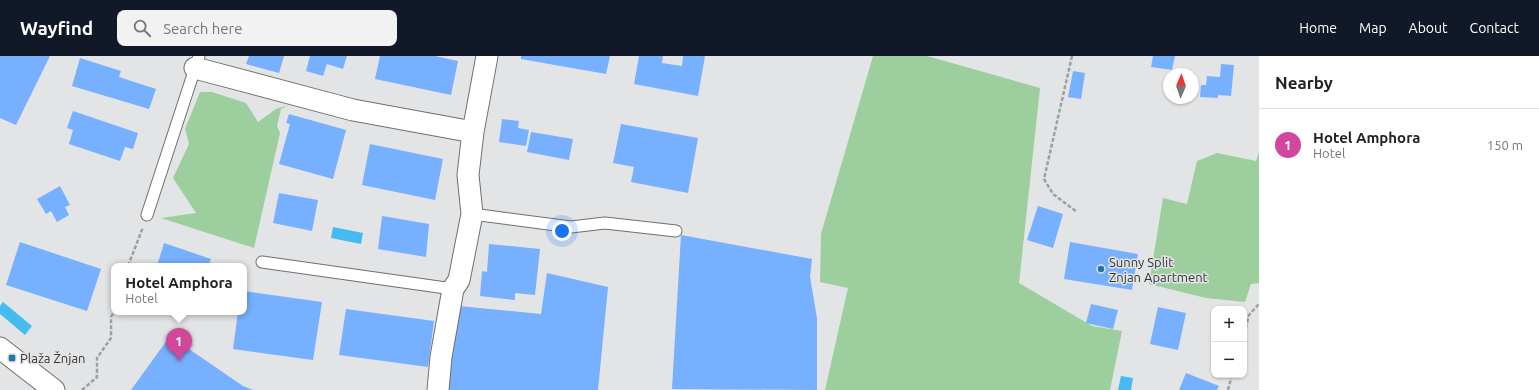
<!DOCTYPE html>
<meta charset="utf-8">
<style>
body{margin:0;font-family:Ubuntu,sans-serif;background:#f2f2f2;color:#222}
.controls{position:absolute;right:12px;bottom:12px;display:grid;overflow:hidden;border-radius:8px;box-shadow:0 1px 3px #0004}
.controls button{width:36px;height:36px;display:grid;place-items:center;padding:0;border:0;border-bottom:1px solid #e0e0e0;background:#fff;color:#222;font:20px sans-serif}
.compass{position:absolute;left:1163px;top:12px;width:36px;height:36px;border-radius:50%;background:#fff;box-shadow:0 1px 3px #0004;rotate:2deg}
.you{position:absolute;left:562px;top:175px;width:14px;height:14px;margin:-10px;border:3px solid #fff;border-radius:50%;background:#1a73e8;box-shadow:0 0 0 6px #1a73e833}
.badge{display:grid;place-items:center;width:26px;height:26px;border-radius:50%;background:#111827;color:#fff;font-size:13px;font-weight:700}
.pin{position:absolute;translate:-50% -33px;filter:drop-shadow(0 1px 2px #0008)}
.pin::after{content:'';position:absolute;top:21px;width:14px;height:12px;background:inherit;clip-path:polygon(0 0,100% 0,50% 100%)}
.popup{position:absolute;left:111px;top:207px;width:136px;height:52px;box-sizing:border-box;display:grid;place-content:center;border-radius:8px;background:#fff;filter:drop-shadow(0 1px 3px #0005);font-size:13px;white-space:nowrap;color:#767676}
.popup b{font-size:15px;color:#222}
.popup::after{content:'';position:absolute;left:50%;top:100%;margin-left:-8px;border:8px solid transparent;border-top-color:#fff}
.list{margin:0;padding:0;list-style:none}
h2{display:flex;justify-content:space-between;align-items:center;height:52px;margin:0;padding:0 16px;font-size:17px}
h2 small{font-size:13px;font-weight:400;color:#767676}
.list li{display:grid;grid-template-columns:26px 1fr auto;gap:12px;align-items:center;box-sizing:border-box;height:72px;padding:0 16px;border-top:1px solid #e0e0e0}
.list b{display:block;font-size:15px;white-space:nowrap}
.list p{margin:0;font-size:13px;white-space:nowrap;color:#767676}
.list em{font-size:13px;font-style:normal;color:#767676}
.icon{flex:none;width:22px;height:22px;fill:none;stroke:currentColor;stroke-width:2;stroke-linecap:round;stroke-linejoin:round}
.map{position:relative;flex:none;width:1259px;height:334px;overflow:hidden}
header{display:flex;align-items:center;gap:24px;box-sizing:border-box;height:56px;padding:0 20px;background:#111827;color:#fff}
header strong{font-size:19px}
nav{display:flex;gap:22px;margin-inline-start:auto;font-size:14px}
.search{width:280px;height:36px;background:#f2f2f2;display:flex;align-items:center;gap:10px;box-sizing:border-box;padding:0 14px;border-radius:8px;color:#767676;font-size:15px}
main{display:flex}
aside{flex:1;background:#fff}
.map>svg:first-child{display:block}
</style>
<header>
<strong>Wayfind</strong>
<div class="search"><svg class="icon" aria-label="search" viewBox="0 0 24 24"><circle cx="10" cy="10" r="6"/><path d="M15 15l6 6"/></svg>Search here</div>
<nav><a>Home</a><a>Map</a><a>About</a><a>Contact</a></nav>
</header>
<main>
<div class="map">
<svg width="1259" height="334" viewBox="0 0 1259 334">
<rect width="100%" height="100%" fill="#e3e4e5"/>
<path fill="#9cce9e" d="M 873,0 L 927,0 L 1040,32 L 1019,227 L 1092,270 L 1122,275 L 1110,334 L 825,334 L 848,232 L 820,226 L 821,178 Z
M 200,36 L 212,36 L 246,47 L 258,66 L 276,53 L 289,49 L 281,53 L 277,70 L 280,77 L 254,192 L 161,162 L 196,157 L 173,122 L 189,88 L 185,73 Z
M 1259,96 L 1259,227 L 1251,228 L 1245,246 L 1206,242 L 1149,228 L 1163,142 L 1187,148 L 1197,105 L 1217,97 L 1256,105 Z"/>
<path fill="#46bbf2" d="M 333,171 L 363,177 L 361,188 L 331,182 Z
M 3,246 L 32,270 L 25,279 L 0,258 L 0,250 Z
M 1121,320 L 1133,322 L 1131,334 L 1118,334 Z"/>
<path fill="#77b0ff" d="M 0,0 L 50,0 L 16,69 L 0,62 Z
M 249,0 L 284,0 L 279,17 L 246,8 Z
M 310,0 L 347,0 L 343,13 L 327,8 L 323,20 L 306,15 Z
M 380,0 L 435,0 L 458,5 L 451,39 L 375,23 Z
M 521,0 L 610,0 L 606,18 L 521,3 Z
M 639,0 L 663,0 L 662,7 L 682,10 L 683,0 L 705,0 L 698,40 L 634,28 Z
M 1153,0 L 1175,0 L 1172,14 L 1151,11 Z
M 80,2 L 121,15 L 119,21 L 156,33 L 149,53 L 72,30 Z
M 1221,8 L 1234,9 L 1231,40 L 1218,39 L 1218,42 L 1200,41 L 1201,29 L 1206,29 L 1207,20 L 1220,21 Z
M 1073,15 L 1085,17 L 1081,43 L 1068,41 Z
M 73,55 L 138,77 L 133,93 L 125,91 L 120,105 L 69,88 L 73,74 L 67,72 Z
M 289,58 L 346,74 L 333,123 L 279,108 L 290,68 L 286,67 Z
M 502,63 L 519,65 L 518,72 L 529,74 L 526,90 L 499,86 Z
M 621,68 L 698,82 L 688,137 L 631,126 L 634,111 L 613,107 Z
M 531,76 L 573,83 L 569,104 L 527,96 Z
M 370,88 L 443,103 L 435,144 L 362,129 Z
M 60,130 L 70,149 L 65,151 L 69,159 L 57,166 L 51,155 L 46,158 L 37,143 Z
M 279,137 L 318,144 L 312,175 L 273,167 Z
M 1038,150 L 1063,158 L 1053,192 L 1027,184 Z
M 382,160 L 429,168 L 426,201 L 378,193 Z
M 681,179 L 812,203 L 810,221 L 817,262 L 817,334 L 672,333 Z
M 20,186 L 101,213 L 87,255 L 6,229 Z
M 1070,186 L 1138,198 L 1132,234 L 1064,223 Z
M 164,187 L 211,203 L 208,210 L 157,210 Z
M 489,188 L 540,193 L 535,239 L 515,237 L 515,244 L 480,240 L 482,215 L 487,216 Z
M 547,217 L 608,231 L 598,334 L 446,334 L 459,250 L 541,258 Z
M 244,235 L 322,246 L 313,304 L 233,293 L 238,256 L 244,256 Z
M 1091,248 L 1118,254 L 1113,273 L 1086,267 Z
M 1158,251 L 1186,257 L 1178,294 L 1150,288 Z
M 346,253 L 434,265 L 428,311 L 339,299 Z
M 170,280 L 243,330 L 253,334 L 131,334 Z
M 1186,317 L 1219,330 L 1217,334 L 1179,334 Z"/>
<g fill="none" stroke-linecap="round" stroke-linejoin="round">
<g stroke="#6f6f70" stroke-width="13">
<path id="lane" d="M 472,158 L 571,171 L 605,167 L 676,175
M 147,159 L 199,0
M 262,206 L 453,233"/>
</g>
<g stroke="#6f6f70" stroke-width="23">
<path id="street" d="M 195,12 L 353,54 L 473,76
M 0,292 L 54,334
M 438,334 L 441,301 L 453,233 L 459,224 L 472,158 L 468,119 L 473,76 L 487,0"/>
</g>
<path stroke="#9e9fa0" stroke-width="2.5" stroke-dasharray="4 2" stroke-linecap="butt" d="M 1072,0 L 1044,123 L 1053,138 L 1077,156
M 128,210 L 143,171
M 1244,278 L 1249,259 L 1259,248
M 82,334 L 97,321 L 97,302 L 111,282 L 111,261 L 114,256
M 1228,334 L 1232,319"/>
<use href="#lane" stroke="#fff" stroke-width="11"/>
<use href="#street" stroke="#fff" stroke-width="21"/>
</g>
<g fill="#2276a6" stroke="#e3e4e5" stroke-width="1.5">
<circle cx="1101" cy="213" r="4"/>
<rect x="8" y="298" width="8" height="8" rx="2"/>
</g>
<g text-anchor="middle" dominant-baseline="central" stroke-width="3" stroke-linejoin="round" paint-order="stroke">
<g font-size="13" fill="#353536" stroke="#e3e4e5" text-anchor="start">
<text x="1109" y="206">Sunny Split<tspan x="1109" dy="15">Znjan Apartment</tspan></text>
<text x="20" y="302">Plaža Žnjan</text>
</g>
</g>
</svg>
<div class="controls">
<button>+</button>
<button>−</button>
</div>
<svg class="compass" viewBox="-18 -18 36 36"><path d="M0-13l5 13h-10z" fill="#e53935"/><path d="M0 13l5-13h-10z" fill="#767676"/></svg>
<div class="you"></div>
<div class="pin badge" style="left:179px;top:305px;background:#d1479c">1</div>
<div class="popup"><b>Hotel Amphora</b>Hotel</div>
</div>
<aside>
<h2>Nearby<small></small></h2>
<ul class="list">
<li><span class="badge" style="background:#d1479c">1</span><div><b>Hotel Amphora</b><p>Hotel</p></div><em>150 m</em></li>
</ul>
</aside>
</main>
